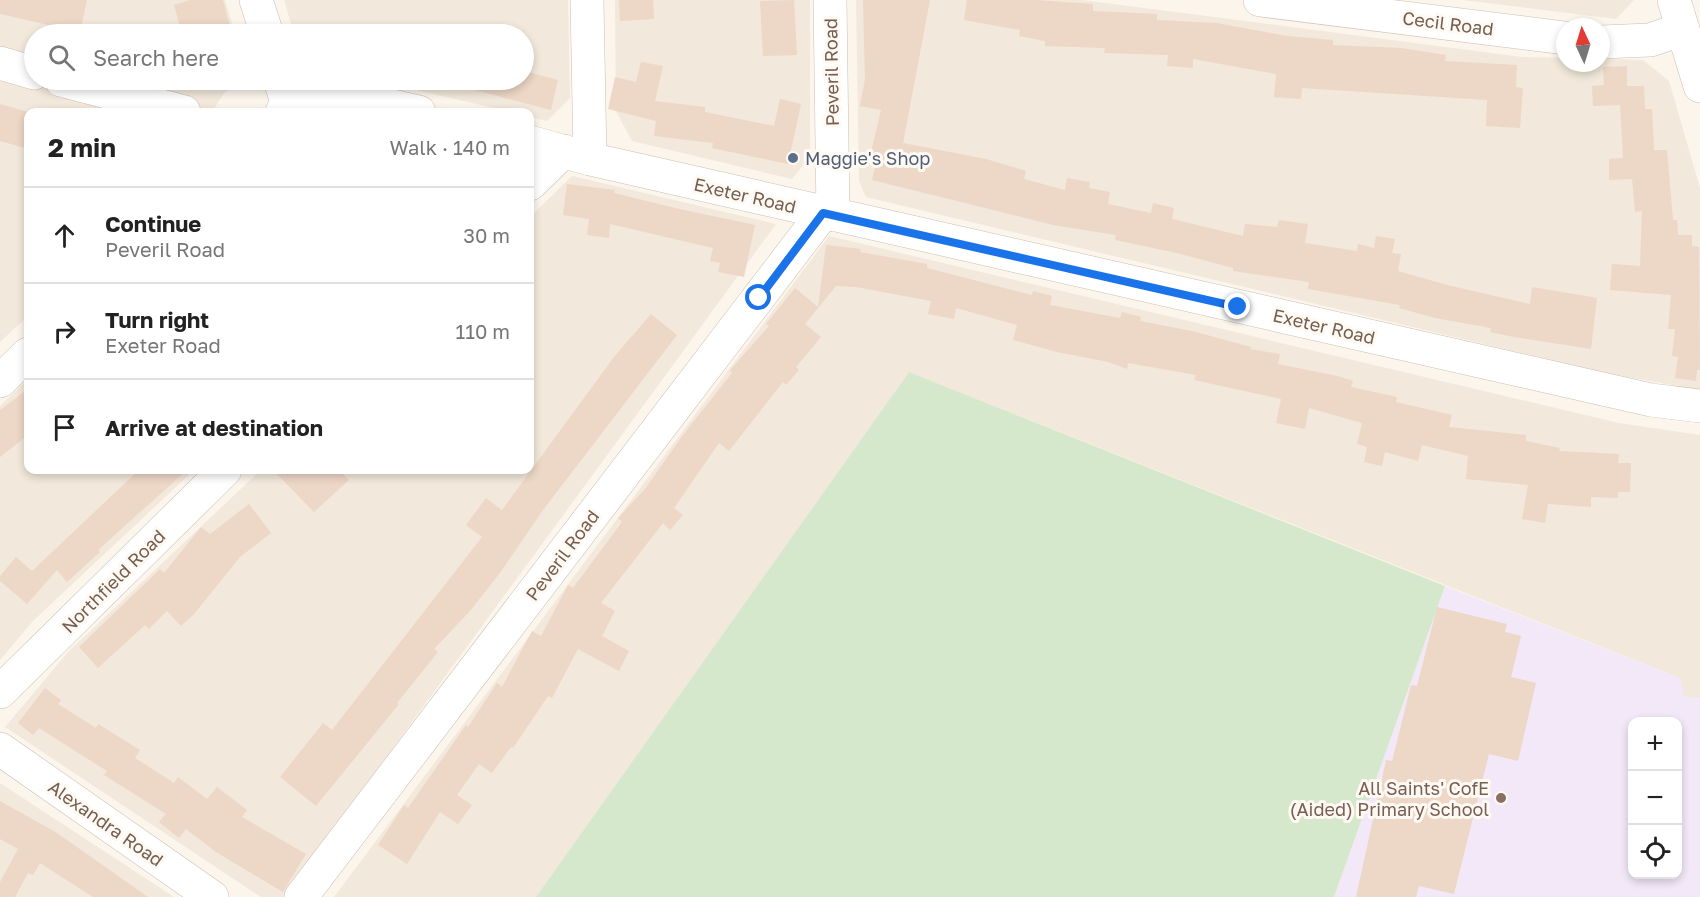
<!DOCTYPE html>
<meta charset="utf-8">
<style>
body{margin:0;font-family:"Golos Text",sans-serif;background:#f6f6f6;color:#222}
.controls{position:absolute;right:18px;bottom:18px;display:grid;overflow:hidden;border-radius:12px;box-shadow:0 3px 9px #0003}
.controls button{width:54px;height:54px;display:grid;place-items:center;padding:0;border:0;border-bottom:2px solid #e0e0e0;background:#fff;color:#222;font:30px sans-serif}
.compass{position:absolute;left:1556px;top:18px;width:54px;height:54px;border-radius:50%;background:#fff;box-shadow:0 3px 9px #0003;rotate:356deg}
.stop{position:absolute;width:18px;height:18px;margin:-14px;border:4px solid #1a73e8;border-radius:50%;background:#fff}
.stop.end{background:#1a73e8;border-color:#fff;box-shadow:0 2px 6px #0008}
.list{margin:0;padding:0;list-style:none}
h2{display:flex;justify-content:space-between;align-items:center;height:78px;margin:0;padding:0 24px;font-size:26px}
h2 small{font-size:20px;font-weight:400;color:#767676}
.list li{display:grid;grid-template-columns:39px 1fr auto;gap:18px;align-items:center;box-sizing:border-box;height:96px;padding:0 24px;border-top:2px solid #e0e0e0}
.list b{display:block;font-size:22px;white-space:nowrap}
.list p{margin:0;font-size:20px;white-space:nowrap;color:#767676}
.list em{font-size:20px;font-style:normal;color:#767676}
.icon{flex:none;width:33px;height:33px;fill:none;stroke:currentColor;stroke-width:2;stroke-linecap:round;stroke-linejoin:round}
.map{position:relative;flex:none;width:1700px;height:897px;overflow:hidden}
.search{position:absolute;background:#fff;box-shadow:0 3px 9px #0003;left:24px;top:24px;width:510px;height:66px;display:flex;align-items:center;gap:15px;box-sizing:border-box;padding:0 21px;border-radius:33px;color:#767676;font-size:22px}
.panel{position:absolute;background:#fff;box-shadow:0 3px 9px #0003;left:24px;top:108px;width:510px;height:366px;border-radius:12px}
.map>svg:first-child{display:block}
</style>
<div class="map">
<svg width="1700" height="897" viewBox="0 0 1700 897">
<rect width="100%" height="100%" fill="#fbf5ec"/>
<path fill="#f2e8db" d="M 0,0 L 225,0 L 235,34 L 34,34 L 34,80 L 248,80 L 224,93 L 212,112 L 28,112 L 28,316 L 0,342 Z
M 284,0 L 568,0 L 570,98 L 547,121 L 530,117 L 530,112 L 511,112 L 373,80 L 524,80 L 524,34 L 294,34 Z
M 615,0 L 810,0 L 810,156 L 792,179 L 632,141 L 616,111 Z
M 856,0 L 1082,0 L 1522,57 L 1565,58 L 1565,63 L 1601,63 L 1601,59 L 1643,60 L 1669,81 L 1700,188 L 1700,390 L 1606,373 L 866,197 L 859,181 Z
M 1463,0 L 1634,0 L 1616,19 Z
M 572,176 L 776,224 L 284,897 L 261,897 L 5,727 L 69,651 L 261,470 L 530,470 L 530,217 Z
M 829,236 L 1619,423 L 1700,435 L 1700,697 L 1684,697 L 1680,678 L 909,372 L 536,897 L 334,897 Z
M 28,379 L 28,470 L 194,470 L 33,621 L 0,660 L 0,406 Z
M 0,783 L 174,897 L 0,897 Z"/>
<path fill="#f2e8f8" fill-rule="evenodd" d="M 1445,586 L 1680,678 L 1684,697 L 1700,697 L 1700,897 L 1334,897 ZM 1632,722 L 1678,722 L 1678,874 L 1632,874 Z"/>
<path fill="#d6e8cb" d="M 909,372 L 1445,586 L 1334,897 L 536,897 Z"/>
<path fill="#edd7c6" d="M 0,0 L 87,0 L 80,32 L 0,14 Z
M 190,0 L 223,0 L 232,34 L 182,34 L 174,5 Z
M 619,0 L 653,0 L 654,19 L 620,21 Z
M 794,0 L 797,55 L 763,56 L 760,1 Z
M 863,0 L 930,0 L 903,143 L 986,159 L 1026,171 L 1024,179 L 1065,190 L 1067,178 L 1090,182 L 1089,188 L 1110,192 L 1108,204 L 1151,213 L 1153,203 L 1174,208 L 1172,219 L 1243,236 L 1245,224 L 1277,227 L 1279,220 L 1308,224 L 1305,243 L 1357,251 L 1358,244 L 1374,248 L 1376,236 L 1395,239 L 1392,253 L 1401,254 L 1398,271 L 1447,285 L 1530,304 L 1532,287 L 1597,298 L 1591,349 L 1514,337 L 1490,332 L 1491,328 L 1435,318 L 1399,308 L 1400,305 L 1308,289 L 1309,282 L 1233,271 L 1233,268 L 1177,253 L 1115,240 L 1116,235 L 1053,225 L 872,180 L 878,154 L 871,152 L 881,110 L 860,106 L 865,79 Z
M 967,0 L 1035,0 L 1093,4 L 1093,11 L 1157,14 L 1157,20 L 1216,23 L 1287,36 L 1333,40 L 1333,45 L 1401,48 L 1446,55 L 1445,61 L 1517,65 L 1516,87 L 1523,88 L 1520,128 L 1486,126 L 1487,100 L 1302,88 L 1301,99 L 1274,97 L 1276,74 L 1193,59 L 1193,68 L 1167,66 L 1168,55 L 1104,53 L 1105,48 L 1045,46 L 1045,41 L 1019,36 L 1020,30 L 964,20 Z
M 641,62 L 663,66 L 655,101 L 705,107 L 705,112 L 774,126 L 780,99 L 801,104 L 788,164 L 712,148 L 713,143 L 654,136 L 656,121 L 608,109 L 615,77 L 636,82 Z
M 1627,66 L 1627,86 L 1644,86 L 1645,109 L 1652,109 L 1654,150 L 1667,150 L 1673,220 L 1677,220 L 1678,235 L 1692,235 L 1692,246 L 1699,247 L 1700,370 L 1697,370 L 1696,381 L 1675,378 L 1678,357 L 1672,356 L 1675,329 L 1668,329 L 1671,295 L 1610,290 L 1612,264 L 1640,266 L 1642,211 L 1635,212 L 1632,179 L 1609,180 L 1609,159 L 1623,158 L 1620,105 L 1593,106 L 1592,86 L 1604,85 L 1603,67 Z
M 524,71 L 558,80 L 551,110 L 459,86 L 460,80 L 524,80 Z
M 0,104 L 28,112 L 28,135 L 25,148 L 0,141 Z
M 567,184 L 615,190 L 614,193 L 679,209 L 755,225 L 744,277 L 718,272 L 720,263 L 710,261 L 713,248 L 610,224 L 609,238 L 587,235 L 589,219 L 563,215 Z
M 826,245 L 861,249 L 860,252 L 927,264 L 927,268 L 1032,295 L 1033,291 L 1052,296 L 1050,305 L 1120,318 L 1122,312 L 1141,317 L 1140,321 L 1192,331 L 1251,347 L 1250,349 L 1280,354 L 1278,364 L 1337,376 L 1353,381 L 1351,387 L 1397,397 L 1396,402 L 1452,415 L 1449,427 L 1526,435 L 1526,441 L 1560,448 L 1559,451 L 1619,454 L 1618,463 L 1631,463 L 1630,492 L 1618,492 L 1618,498 L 1591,497 L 1591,507 L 1548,504 L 1545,523 L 1522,519 L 1528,485 L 1466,479 L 1468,456 L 1422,445 L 1418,461 L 1385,452 L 1382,466 L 1364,462 L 1367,447 L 1357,444 L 1362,423 L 1309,408 L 1305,429 L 1276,423 L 1281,399 L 1194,380 L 1196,375 L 1128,363 L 1127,369 L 1108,362 L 1057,352 L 1013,340 L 1017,325 L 956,308 L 954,319 L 928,314 L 931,301 L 856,287 L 836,286 L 805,324 L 821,337 L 796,367 L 799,370 L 786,385 L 783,382 L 729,451 L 719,443 L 674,508 L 683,515 L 670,530 L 663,523 L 601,603 L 615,611 L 602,636 L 629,651 L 619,671 L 578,649 L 552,698 L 548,696 L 513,748 L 511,747 L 492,773 L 479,764 L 457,795 L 472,805 L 458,824 L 440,812 L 407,864 L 378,845 L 404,805 L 408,808 L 466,725 L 468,727 L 497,683 L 502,687 L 532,631 L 541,636 L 568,585 L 573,588 L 622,522 L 618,518 L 645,489 L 683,435 L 732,373 L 730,370 L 769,326 L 766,324 L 795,288 L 818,307 Z
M 651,314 L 677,335 L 543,510 L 500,573 L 469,612 L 434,649 L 438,652 L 397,703 L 399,704 L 316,806 L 280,777 L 323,723 L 332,730 L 482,537 L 466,525 L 486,498 L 502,510 L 614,357 Z
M 28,389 L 28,435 L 0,457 L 0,410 Z
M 139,470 L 187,470 L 98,550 L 100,552 L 67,582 L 57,570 L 27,604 L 0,581 L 0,576 L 16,557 L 32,571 Z
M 273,470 L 339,470 L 349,480 L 314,512 Z
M 249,504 L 271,533 L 240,557 L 194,614 L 181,626 L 167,611 L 149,629 L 145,625 L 98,668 L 79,647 L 160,569 L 164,573 L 201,527 L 210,534 Z
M 1437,607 L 1507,624 L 1505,632 L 1521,636 L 1511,677 L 1536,683 L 1518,761 L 1489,754 L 1454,894 L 1419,886 L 1416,897 L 1356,897 L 1386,760 L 1392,761 L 1411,685 L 1417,686 Z
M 45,688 L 61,700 L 58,704 L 96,728 L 98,724 L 140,750 L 135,758 L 174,783 L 178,777 L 207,799 L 217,787 L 247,810 L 242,817 L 306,854 L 283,892 L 216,852 L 186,829 L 179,838 L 159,822 L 166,814 L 104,775 L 107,771 L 39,728 L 33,735 L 18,723 Z
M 0,801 L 57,833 L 148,897 L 93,897 L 40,863 L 33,875 L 28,873 L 15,897 L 0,897 L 0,882 L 18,849 L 0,839 Z"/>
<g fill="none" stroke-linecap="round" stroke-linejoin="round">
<g stroke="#ccbeb2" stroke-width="34">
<path id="minor" d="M 256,0 L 267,34
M 587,0 L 590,159
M 830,0 L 833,215
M 1260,0 L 1565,38
M 1674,0 L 1700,86
M 1601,42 L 1650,40 L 1683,29
M 0,63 L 34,73
M 61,80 L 184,112
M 280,80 L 288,106 L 282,112
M 288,106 L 335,93 L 419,112
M 530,142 L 590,159 L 1651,400 L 1700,406
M 530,184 L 564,151
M 0,381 L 28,354
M 0,692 L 225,470
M 0,749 L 212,897
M 301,897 L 823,213"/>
</g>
<use href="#minor" stroke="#fff" stroke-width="33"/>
</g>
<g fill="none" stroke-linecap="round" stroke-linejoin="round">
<path stroke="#1a73e8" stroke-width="8" d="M 759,298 L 823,213 L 1238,307"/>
</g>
<circle fill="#5c6f8a" stroke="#fef9f2" stroke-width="2" cx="793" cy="158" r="6"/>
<circle fill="#8d6e63" stroke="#fef9f2" stroke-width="2" cx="1501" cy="798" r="6"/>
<g text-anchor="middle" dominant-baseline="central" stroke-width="6" stroke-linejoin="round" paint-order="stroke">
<g font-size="18" fill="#745e51" stroke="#fef9f2">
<text transform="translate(1448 23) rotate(7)">Cecil Road</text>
<text transform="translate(831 72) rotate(-91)">Peveril Road</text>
<text transform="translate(745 195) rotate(13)">Exeter Road</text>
<text transform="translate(1324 326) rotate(13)">Exeter Road</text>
<text transform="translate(562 555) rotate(-53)">Peveril Road</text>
<text transform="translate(113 581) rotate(-45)">Northfield Road</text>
<text transform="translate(106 823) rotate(35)">Alexandra Road</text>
</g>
<g font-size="18" fill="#4e5e75" stroke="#fef9f2" text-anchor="start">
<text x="805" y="158">Maggie's Shop</text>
</g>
<g font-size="18" fill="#785e54" stroke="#fef9f2" text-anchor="end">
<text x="1489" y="788">All Saints' CofE<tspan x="1489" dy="21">(Aided) Primary School</tspan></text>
</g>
</g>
</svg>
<div class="controls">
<button>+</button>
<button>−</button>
<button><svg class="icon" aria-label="locate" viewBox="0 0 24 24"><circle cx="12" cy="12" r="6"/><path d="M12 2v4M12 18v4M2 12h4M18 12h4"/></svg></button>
</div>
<svg class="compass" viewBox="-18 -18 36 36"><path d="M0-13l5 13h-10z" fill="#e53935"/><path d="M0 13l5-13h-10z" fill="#767676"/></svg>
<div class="stop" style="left:759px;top:298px"></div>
<div class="stop end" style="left:1238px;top:307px"></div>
<div class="search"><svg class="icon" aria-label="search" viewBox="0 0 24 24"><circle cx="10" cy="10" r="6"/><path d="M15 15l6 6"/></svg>Search here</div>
<section class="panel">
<h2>2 min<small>Walk · 140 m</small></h2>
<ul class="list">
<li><svg class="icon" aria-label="ahead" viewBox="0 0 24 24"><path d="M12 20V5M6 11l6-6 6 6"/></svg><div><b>Continue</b><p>Peveril Road</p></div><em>30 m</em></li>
<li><svg class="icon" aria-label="right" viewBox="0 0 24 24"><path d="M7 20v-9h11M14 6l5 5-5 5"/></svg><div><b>Turn right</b><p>Exeter Road</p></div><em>110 m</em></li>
<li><svg class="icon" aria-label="arrive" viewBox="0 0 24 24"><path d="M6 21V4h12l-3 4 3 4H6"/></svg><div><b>Arrive at destination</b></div></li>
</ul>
</section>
</div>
